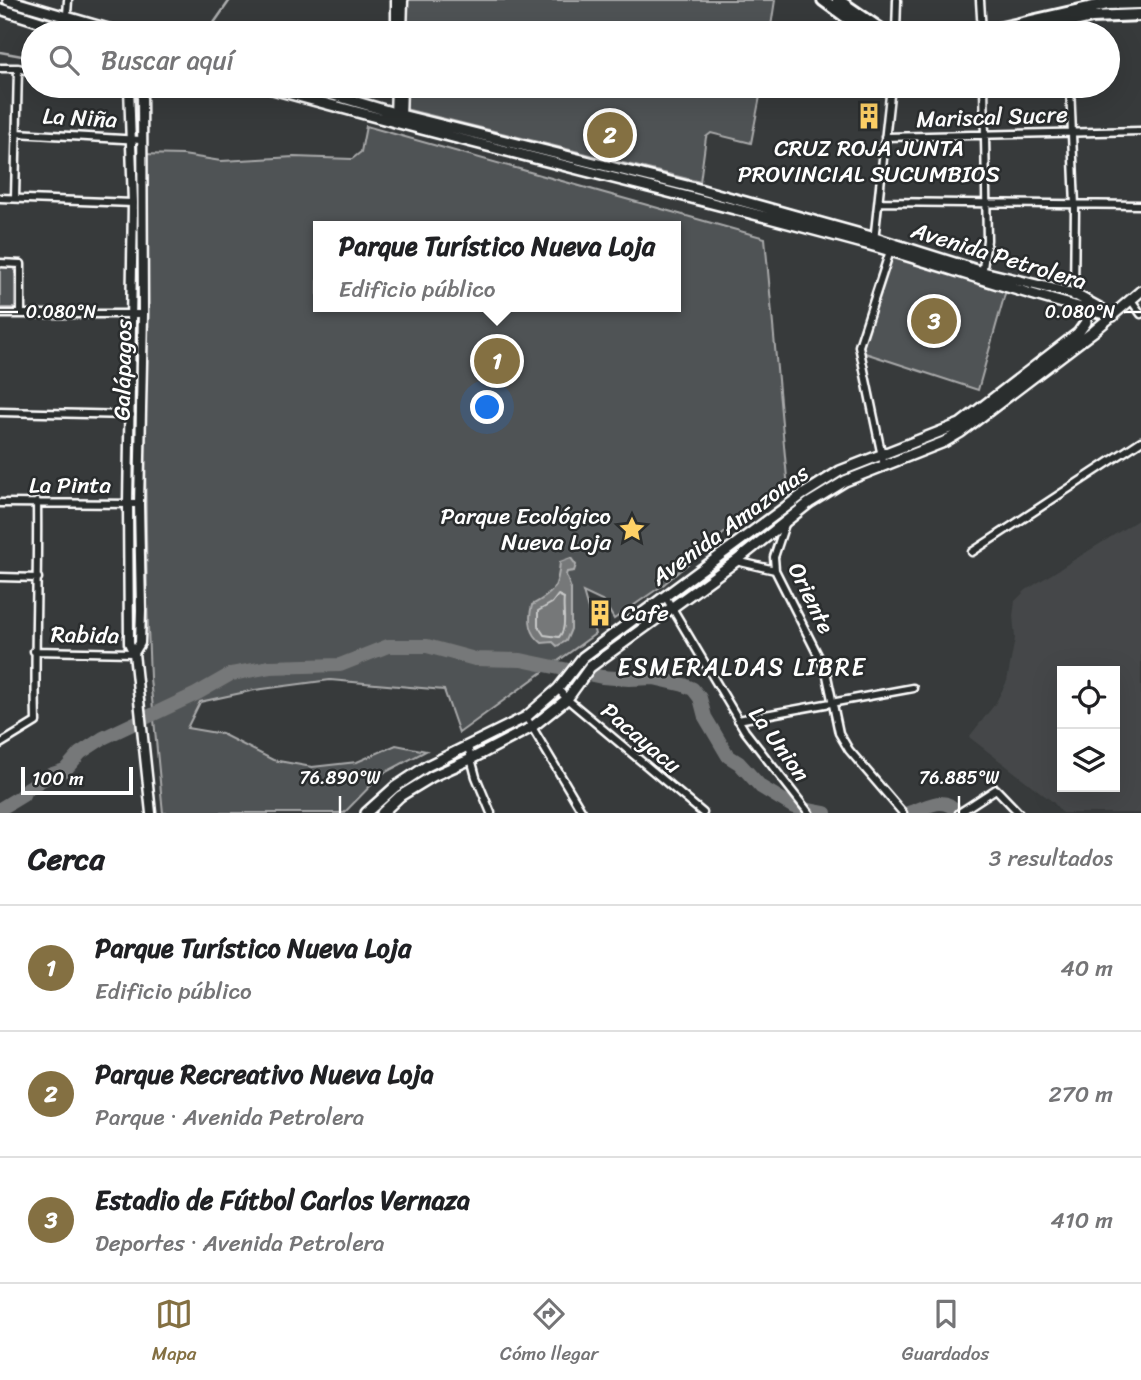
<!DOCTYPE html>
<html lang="es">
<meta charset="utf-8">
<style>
body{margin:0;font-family:Sriracha,sans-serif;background:#f6f6f6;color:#202124}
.controls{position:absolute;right:21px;bottom:21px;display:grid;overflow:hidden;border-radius:0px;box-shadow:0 7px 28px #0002}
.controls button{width:63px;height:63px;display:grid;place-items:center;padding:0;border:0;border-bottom:2px solid #e0e0e0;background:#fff;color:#202124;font:35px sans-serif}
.scale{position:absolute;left:21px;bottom:18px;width:112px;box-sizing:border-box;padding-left:7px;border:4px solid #fff;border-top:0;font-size:19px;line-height:24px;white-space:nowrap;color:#fff;-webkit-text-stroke:5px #2a2d2e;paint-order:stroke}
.you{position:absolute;left:488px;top:408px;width:24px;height:24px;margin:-18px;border:5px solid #fff;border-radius:50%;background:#1a73e8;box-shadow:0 0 0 10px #1a73e833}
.badge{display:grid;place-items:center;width:46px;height:46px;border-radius:50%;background:#847042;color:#fff;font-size:23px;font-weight:700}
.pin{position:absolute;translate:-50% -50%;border:4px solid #fff;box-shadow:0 2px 7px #0006}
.popup{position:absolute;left:313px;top:221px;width:368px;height:91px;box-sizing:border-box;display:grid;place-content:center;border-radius:0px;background:#fff;filter:drop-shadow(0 2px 5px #0005);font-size:23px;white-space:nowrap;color:#757577}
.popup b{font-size:26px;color:#202124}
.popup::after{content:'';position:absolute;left:50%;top:100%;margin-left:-14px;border:14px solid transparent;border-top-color:#fff}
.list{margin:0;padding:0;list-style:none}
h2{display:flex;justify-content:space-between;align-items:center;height:91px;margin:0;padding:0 28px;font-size:30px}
h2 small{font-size:23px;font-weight:400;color:#757577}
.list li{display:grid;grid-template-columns:46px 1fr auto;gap:21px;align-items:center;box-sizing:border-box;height:126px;padding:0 28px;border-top:2px solid #e0e0e0}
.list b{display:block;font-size:26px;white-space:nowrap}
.list p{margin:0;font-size:23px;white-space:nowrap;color:#757577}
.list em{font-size:23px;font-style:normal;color:#757577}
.icon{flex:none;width:38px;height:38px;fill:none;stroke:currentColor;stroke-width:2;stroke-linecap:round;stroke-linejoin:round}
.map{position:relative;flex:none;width:1141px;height:813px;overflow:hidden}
.search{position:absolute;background:#fff;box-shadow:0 7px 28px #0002;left:21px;right:21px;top:21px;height:77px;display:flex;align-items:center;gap:18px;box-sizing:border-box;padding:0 24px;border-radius:38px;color:#757577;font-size:26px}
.sheet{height:469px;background:#fff}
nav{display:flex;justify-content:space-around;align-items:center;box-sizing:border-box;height:98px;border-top:2px solid #e0e0e0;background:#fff;font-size:19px;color:#757577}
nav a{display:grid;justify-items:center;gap:4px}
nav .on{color:#847042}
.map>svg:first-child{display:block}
</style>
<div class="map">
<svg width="1141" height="813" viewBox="0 0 1141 813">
<rect width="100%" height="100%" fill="#373a3b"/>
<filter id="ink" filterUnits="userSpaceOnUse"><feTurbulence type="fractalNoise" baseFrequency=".0143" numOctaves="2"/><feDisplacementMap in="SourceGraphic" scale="14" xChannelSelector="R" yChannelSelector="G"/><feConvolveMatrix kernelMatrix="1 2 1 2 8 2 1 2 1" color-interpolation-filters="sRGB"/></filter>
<g filter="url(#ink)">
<path fill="#444748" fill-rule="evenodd" d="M 1141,518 L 1141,813 L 1062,813 L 1053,802 L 969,737 L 995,704 L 1007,681 L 1015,638 L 1013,616 L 1015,601 L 1026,590 ZM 1062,671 L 1115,671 L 1115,787 L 1062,787 Z"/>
<path fill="#505354" stroke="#a8a9aa" stroke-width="2" fill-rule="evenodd" d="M 407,0 L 775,0 L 770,33 L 407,33 Z
M 406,86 L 762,86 L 751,143 L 711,133 L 706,137 L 700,182 L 405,109 Z
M 366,126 L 765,238 L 788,489 L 743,517 L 663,585 L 614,619 L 604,602 L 583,592 L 595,634 L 459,733 L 444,690 L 330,680 L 255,690 L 200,702 L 187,728 L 222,734 L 273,760 L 312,767 L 357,762 L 396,745 L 426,751 L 382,774 L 344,813 L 163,813 L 150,678 L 147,602 L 141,154 L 183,155 L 221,161 L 294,157 L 352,159 L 361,152 ZM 318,226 L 676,226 L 676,307 L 318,307 Z
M 890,256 L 1006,290 L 978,390 L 862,352 Z
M 0,266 L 15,266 L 15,308 L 0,308 Z"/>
<path fill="#767879" stroke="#adaeaf" stroke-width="2" d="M 571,558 L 576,565 L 574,571 L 567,572 L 566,575 L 571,589 L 571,629 L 566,641 L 557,646 L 553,642 L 542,643 C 529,633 528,620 532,605 C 554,593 558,588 560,562 Z"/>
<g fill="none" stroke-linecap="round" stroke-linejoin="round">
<path stroke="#c8c9c9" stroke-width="2" d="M 558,595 L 564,598 C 562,611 568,627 559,637 L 544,635 L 538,626 L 538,611 L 552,603 Z"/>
<path stroke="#adaeaf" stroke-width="2.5" d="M 207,33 L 230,0
M 0,52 L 33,58"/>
<path stroke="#767879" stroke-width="14" d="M 0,809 L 23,795 L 25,790 L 50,775 L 65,770 L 80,753 L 103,738 L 196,694 L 231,674 L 270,667 L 340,665 L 388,646 L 427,646 L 475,659 L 521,660 L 602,677 L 629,679 L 654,678 L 684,685 L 693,689 L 700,698 L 705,717 L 728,756 L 739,763 L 761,787 L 794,807 L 825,813
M 908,813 C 927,808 943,793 958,813"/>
<g stroke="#fff" stroke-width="11">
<path id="minor" d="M 980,0 L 982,33
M 66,30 L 68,0
M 896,33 L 897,0
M 0,68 L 18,68 L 33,72
M 1070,86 L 1075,206 L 1074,297
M 16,133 L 141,140
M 885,137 L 1141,131
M 0,198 L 133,203
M 15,198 L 18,68
M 880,202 L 1141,205
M 874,241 L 891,86
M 0,263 L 21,264 L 21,313
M 982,275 L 987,240 L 984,86
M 1131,300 L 1141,314
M 0,314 L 143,314
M 0,412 L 131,415
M 884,466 L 859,346 L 890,251
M 0,503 L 139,504
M 785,524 L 774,557 L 775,570 L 826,671 L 839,733 L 849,750 L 903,813
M 972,552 L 1141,441
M 736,561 L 775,570
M 0,577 L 38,578
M 665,596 L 745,731 L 809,813
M 34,651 L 134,653
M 558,689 L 567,699 L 703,813
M 526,717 L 583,813
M 738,720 L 913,688
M 0,744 L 36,722 C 34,649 38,576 37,502
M 468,747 L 476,777 L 491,813
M 959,813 L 996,789 L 1019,813"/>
</g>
<g stroke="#fff" stroke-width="13">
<path id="tertiary" d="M 396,33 L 396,0
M 402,33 L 403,0
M 129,86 L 133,203 L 128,503 L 129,643 L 134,653 L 151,813
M 395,118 L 396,86
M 401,118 L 402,86
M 134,653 L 140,643 L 141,610 L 139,504 L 143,314 L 142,86"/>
</g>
<g stroke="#fff" stroke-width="14">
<path id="secondary" d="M 8,0 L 122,33
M 0,9 L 76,33
M 262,86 C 463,143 668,189 870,245 C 951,268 1031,297 1113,316
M 303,86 L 401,115 L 695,188 L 875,238 L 983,272 L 1074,294 L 1103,310
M 366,813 L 395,787 L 427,766 L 526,717 L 558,689 L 583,657 L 802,495 L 840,471 L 960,424 L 1078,333 L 1086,322 L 1085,309
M 382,813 L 400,796 L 433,776 L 471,759 L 532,727 L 567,699 L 590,667 L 736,561 L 809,503 L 845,481 L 944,442 L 961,432 L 1094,331 L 1141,291"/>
</g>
<g stroke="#fff" stroke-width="16">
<path id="trunk" d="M 823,0 L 868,33
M 838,0 L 886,33
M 979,33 L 1107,4 L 1141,3
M 1023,33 L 1092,17 L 1141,15"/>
</g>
<use href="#minor" stroke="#2a2d2e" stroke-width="6"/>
<use href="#tertiary" stroke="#2a2d2e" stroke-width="8"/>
<use href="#secondary" stroke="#2a2d2e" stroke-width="9"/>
<use href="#trunk" stroke="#2a2d2e" stroke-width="10"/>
</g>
</g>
<path fill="none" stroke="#fff" stroke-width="2.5" d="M 0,312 L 18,312M 1124,312 L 1141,312M 340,796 L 340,813M 959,796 L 959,813"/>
<defs>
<g id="building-bare" transform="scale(2.1)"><path d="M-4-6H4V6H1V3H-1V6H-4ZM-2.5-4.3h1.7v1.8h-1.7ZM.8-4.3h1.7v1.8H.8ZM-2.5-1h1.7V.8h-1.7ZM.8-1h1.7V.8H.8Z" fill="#ffd166" stroke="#2a2d2e" stroke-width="2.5" paint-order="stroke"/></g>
<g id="sight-bare" transform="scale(2.1)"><path d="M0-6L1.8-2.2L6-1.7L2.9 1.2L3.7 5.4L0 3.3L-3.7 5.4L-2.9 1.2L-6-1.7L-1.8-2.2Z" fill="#ffd166" stroke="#2a2d2e" stroke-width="2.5" paint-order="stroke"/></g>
</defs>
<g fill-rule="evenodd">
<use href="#building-bare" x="869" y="116"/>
<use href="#sight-bare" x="632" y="529"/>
<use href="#building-bare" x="600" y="613"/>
</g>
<g text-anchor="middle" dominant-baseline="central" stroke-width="5" stroke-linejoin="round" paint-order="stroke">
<g font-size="23" fill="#fff" stroke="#2a2d2e">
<text transform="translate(992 117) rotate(-2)">Mariscal Sucre</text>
<text transform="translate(80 118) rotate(3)">La Niña</text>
<text transform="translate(999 256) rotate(17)">Avenida Petrolera</text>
<text transform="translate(123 370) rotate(-89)">Galápagos</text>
<text x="70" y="485">La Pinta</text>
<text transform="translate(730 525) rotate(-36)">Avenida Amazonas</text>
<text transform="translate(811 598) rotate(64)">Oriente</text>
<text transform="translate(85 635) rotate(1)">Rabida</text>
<text transform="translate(641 738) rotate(40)">Pacayacu</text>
<text transform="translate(779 744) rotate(54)">La Union</text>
</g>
<g font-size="23" fill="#fff" stroke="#2a2d2e">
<text x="869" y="148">CRUZ ROJA JUNTA<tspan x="869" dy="26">PROVINCIAL SUCUMBIOS</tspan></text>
<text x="611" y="516" text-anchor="end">Parque Ecológico<tspan x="611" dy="26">Nueva Loja</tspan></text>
<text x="621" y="613" text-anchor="start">Cafe</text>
</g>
<g font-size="24" letter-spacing="2" fill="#fff" stroke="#2a2d2e">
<text x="742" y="667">ESMERALDAS LIBRE</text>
</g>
</g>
<g font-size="18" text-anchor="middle" fill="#fff" stroke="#2a2d2e" stroke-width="5" stroke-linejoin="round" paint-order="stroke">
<text x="61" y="318">0.080°N</text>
<text x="1080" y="318">0.080°N</text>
<text x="340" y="784">76.890°W</text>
<text x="959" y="784">76.885°W</text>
</g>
</svg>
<div class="controls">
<button><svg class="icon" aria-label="locate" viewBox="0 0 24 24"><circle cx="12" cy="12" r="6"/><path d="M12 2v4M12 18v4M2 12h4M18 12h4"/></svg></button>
<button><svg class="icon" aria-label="layers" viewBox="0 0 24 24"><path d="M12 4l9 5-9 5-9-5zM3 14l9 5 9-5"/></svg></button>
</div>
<div class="scale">100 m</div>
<div class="you"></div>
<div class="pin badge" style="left:497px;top:361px">1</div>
<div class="popup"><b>Parque Turístico Nueva Loja</b>Edificio público</div>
<div class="pin badge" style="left:610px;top:135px">2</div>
<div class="pin badge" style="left:934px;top:321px">3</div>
<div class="search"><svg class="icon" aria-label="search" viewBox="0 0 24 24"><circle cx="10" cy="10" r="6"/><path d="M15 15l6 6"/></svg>Buscar aquí</div>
</div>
<section class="sheet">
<h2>Cerca<small>3 resultados</small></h2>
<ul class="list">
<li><span class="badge">1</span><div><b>Parque Turístico Nueva Loja</b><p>Edificio público</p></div><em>40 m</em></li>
<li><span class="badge">2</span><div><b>Parque Recreativo Nueva Loja</b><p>Parque · Avenida Petrolera</p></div><em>270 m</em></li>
<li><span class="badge">3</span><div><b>Estadio de Fútbol Carlos Vernaza</b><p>Deportes · Avenida Petrolera</p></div><em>410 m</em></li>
</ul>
</section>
<nav>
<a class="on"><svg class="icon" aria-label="map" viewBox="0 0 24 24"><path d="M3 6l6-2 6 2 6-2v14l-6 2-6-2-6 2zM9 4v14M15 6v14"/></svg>Mapa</a>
<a><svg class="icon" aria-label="directions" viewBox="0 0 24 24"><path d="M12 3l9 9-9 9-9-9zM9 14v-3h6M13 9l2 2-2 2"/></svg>Cómo llegar</a>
<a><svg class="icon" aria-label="saved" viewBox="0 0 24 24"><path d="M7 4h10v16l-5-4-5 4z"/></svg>Guardados</a>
</nav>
